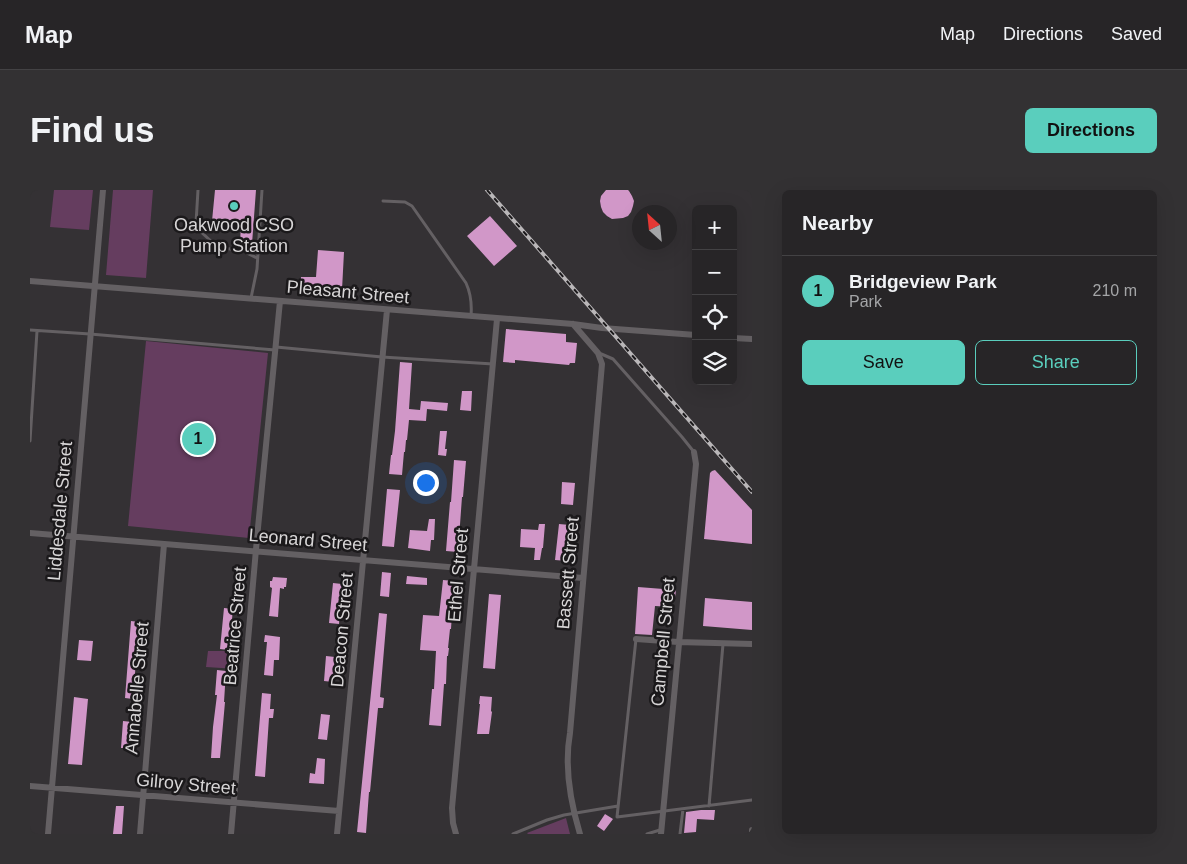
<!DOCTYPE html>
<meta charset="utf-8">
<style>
body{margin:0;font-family:Arial,sans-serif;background:#333133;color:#f1f3f6}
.controls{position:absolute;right:15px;top:15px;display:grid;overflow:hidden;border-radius:8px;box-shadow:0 5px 20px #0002}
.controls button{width:45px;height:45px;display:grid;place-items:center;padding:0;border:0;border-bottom:1px solid #434244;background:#272527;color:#f1f3f6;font:25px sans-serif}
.compass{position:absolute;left:602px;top:15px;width:45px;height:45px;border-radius:50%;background:#272527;box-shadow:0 5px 20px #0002;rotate:333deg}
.you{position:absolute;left:395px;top:292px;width:18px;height:18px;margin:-12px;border:4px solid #fff;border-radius:50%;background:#1a73e8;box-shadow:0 0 0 8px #1a73e833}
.badge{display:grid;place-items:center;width:32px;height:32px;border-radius:50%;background:#5acebd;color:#111;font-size:16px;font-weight:700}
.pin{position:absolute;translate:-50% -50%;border:2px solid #fff;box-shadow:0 1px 5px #0006}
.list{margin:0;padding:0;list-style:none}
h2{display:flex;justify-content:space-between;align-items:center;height:65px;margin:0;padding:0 20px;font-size:21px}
h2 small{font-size:16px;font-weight:400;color:#a4a5a7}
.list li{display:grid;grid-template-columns:32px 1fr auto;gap:15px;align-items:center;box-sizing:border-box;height:70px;padding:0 20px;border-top:1px solid #434244}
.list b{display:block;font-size:19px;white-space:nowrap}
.list p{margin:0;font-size:16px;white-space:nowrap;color:#a4a5a7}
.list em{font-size:16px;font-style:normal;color:#a4a5a7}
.actions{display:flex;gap:10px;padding:15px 20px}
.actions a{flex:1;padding:11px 0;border:1px solid #5acebd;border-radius:8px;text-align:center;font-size:18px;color:#5acebd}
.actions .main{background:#5acebd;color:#111}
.icon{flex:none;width:28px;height:28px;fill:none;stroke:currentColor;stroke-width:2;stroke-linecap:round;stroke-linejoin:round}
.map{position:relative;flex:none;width:722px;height:644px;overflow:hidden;border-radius:8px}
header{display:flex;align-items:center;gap:30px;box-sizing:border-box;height:70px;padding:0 25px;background:#272527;border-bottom:1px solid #434244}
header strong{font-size:24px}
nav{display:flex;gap:28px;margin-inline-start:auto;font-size:18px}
.intro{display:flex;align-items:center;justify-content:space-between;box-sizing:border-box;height:120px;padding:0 30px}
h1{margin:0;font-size:35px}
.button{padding:12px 22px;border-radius:8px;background:#5acebd;color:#111;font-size:18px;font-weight:700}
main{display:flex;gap:30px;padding:0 30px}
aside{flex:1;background:#272527;border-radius:8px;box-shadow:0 5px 20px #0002}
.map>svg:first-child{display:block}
</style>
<header>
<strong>Map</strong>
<nav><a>Map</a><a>Directions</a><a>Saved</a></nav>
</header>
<div class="intro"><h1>Find us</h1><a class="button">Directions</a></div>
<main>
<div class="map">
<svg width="722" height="644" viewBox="0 0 722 644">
<rect width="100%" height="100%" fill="#343134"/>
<path fill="#653d5f" d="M 24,0 L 63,0 L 59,40 L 20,37 Z
M 83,0 L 123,0 L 116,88 L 76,85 Z
M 116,151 L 238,163 L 219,348 L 98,336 Z
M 178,461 L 208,461 L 207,479 L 176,477 Z
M 536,628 L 540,644 L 498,644 L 497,643 Z"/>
<path fill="#d197c8" d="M 185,0 L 226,0 L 222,54 L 210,53 L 211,34 L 182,31 Z
M 576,0 L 598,0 L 599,1 L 602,6 L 604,11 L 603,16 L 601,22 L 598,26 L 593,28 L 582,29 L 577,26 L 573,22 L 571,17 L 570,11 L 571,6 Z
M 460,26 L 487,56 L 464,76 L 437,46 Z
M 288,60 L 314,62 L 312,100 L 290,98 L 289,100 L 270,99 L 271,87 L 286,87 Z
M 476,139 L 536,144 L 536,152 L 547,153 L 545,173 L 540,173 L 539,175 L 485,170 L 485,173 L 473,172 Z
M 370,172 L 382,173 L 379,219 L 390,220 L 391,211 L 418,213 L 417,221 L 397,219 L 396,231 L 379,230 L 377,250 L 376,250 L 375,262 L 374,262 L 372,285 L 359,284 L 361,265 L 362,265 L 365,241 Z
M 432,201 L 442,201 L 441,221 L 430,220 Z
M 410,241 L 417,241 L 415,259 L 417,259 L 416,266 L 408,265 Z
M 424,270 L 436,271 L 433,307 L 432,307 L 428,362 L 416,361 L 420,312 L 421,312 Z
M 685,280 L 722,320 L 722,354 L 674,349 L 680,283 L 682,281 Z
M 532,292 L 545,293 L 543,315 L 531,314 Z
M 357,299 L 370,300 L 364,357 L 352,356 Z
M 399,329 L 405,329 L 404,350 L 401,350 L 400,361 L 378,358 L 380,340 L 397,341 Z
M 509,334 L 515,334 L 513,358 L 512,358 L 510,370 L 504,370 L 505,358 L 490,357 L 491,339 L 508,340 Z
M 529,334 L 540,335 L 537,371 L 525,370 Z
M 352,382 L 361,383 L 359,407 L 350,406 Z
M 377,386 L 397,388 L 397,395 L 376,394 Z
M 243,387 L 257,388 L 256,397 L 254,397 L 254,399 L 250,398 L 248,427 L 239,426 L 242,398 L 240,397 L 240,391 L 242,391 Z
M 413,390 L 424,391 L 421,439 L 420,439 L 418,458 L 419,458 L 418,466 L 417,466 L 416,494 L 414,494 L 411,536 L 399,535 L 402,499 L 404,499 L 406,461 L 390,460 L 393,425 L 409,426 Z
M 303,393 L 312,394 L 309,434 L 299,433 Z
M 608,397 L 646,400 L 645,408 L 641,407 L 641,417 L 625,416 L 622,445 L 605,444 Z
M 459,404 L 471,405 L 465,479 L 453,478 Z
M 675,408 L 722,412 L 722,440 L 673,436 Z
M 194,418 L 203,419 L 199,460 L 190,459 Z
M 349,423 L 357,424 L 350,507 L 354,508 L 353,518 L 348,518 L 340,602 L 339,602 L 336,643 L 327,642 Z
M 101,431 L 109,432 L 103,509 L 95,508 Z
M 235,445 L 250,447 L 249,470 L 244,470 L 243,486 L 234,485 L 237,452 L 234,452 Z
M 49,450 L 63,451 L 61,471 L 47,470 Z
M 296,466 L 305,467 L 303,492 L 294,491 Z
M 187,480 L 196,481 L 194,512 L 195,512 L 190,568 L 181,568 L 183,537 L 187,505 L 185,505 Z
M 232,503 L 241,504 L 240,519 L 244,519 L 243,528 L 239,528 L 235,587 L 225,586 Z
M 450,506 L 462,507 L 461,521 L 462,522 L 459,544 L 447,544 L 450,514 L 449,514 Z
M 44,507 L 58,509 L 52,575 L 38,574 Z
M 291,524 L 300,525 L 297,550 L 288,549 Z
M 93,531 L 102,532 L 99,558 L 91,558 Z
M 287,568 L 295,569 L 294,594 L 279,593 L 280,583 L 285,584 Z
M 86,616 L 94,616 L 92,644 L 83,644 Z
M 671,620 L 685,620 L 684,630 L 667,629 L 666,642 L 654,643 L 656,622 Z
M 575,624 L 583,629 L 574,641 L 567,636 Z"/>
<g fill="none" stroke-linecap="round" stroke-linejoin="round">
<path stroke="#646063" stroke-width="3" d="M 168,0 L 166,33 L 171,42 L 182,52 L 194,58 L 213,61 L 227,68
M 353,11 L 375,12 L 382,16 L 436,93 C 441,104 442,114 441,126
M 221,108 L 227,79 L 232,0
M 0,140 L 60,144 L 245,160
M 246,157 L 352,167 L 463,174
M 569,163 L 583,169 L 652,247 L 664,262
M 0,251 L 7,141
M 606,449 L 587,627 L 722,610
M 679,616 L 693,454
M 483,644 L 517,630 L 534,625 L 588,616
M 617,644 L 630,640
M 650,644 L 653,619"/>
<path stroke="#646063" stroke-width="6" d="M 0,91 L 543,134 L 572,138 L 666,145
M 543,134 L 568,163 L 572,174 L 540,543 C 534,577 540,611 550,644
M 703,148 L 722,149
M 0,343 L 553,388
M 606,449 L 648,452 L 722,454
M 0,596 L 309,621
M 18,644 L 73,0
M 110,644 L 134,354
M 201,644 L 227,348 L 250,111
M 307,644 L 357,120
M 426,644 L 423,633 L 422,618 L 467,129
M 631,644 L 666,274 L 664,262
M 722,644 L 722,640"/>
<g stroke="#b9b6b8" stroke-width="4">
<path id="rail" d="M 457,0 L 722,302"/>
</g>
<use href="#rail" stroke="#1b191b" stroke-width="2" stroke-dasharray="5.5" stroke-linecap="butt"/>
</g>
<circle fill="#5acebd" stroke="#1b191b" stroke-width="2" cx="204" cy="16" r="5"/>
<g text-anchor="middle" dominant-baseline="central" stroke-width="5" stroke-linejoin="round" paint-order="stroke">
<g font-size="18" fill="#d7d5d6" stroke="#1b191b">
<text x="204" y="35">Oakwood CSO<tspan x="204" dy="21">Pump Station</tspan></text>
</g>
<g font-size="18" fill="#d7d5d6" stroke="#1b191b">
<text transform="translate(318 102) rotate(5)">Pleasant Street</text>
<text transform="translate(30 321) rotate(-85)">Liddesdale Street</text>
<text transform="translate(278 350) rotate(5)">Leonard Street</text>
<text transform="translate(538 383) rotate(-85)">Bassett Street</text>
<text transform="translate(428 385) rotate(-85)">Ethel Street</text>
<text transform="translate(205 436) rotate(-85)">Beatrice Street</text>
<text transform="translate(312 440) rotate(-85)">Deacon Street</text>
<text transform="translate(633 452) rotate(-85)">Campbell Street</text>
<text transform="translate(107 498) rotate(-85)">Annabelle Street</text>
<text transform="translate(156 594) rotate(5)">Gilroy Street</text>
</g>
</g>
</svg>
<div class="controls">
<button>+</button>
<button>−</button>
<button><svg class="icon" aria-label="locate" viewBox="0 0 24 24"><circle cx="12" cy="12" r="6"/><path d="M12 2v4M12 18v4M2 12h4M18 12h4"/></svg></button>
<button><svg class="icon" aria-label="layers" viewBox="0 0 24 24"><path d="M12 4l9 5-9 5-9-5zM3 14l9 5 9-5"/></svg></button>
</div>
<svg class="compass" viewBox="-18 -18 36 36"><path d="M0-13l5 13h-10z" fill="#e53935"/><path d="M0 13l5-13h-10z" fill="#a4a5a7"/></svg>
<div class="you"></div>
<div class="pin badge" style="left:168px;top:249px">1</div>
</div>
<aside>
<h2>Nearby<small></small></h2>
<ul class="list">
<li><span class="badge">1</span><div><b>Bridgeview Park</b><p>Park</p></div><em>210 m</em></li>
</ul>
<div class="actions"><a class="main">Save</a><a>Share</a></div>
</aside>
</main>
